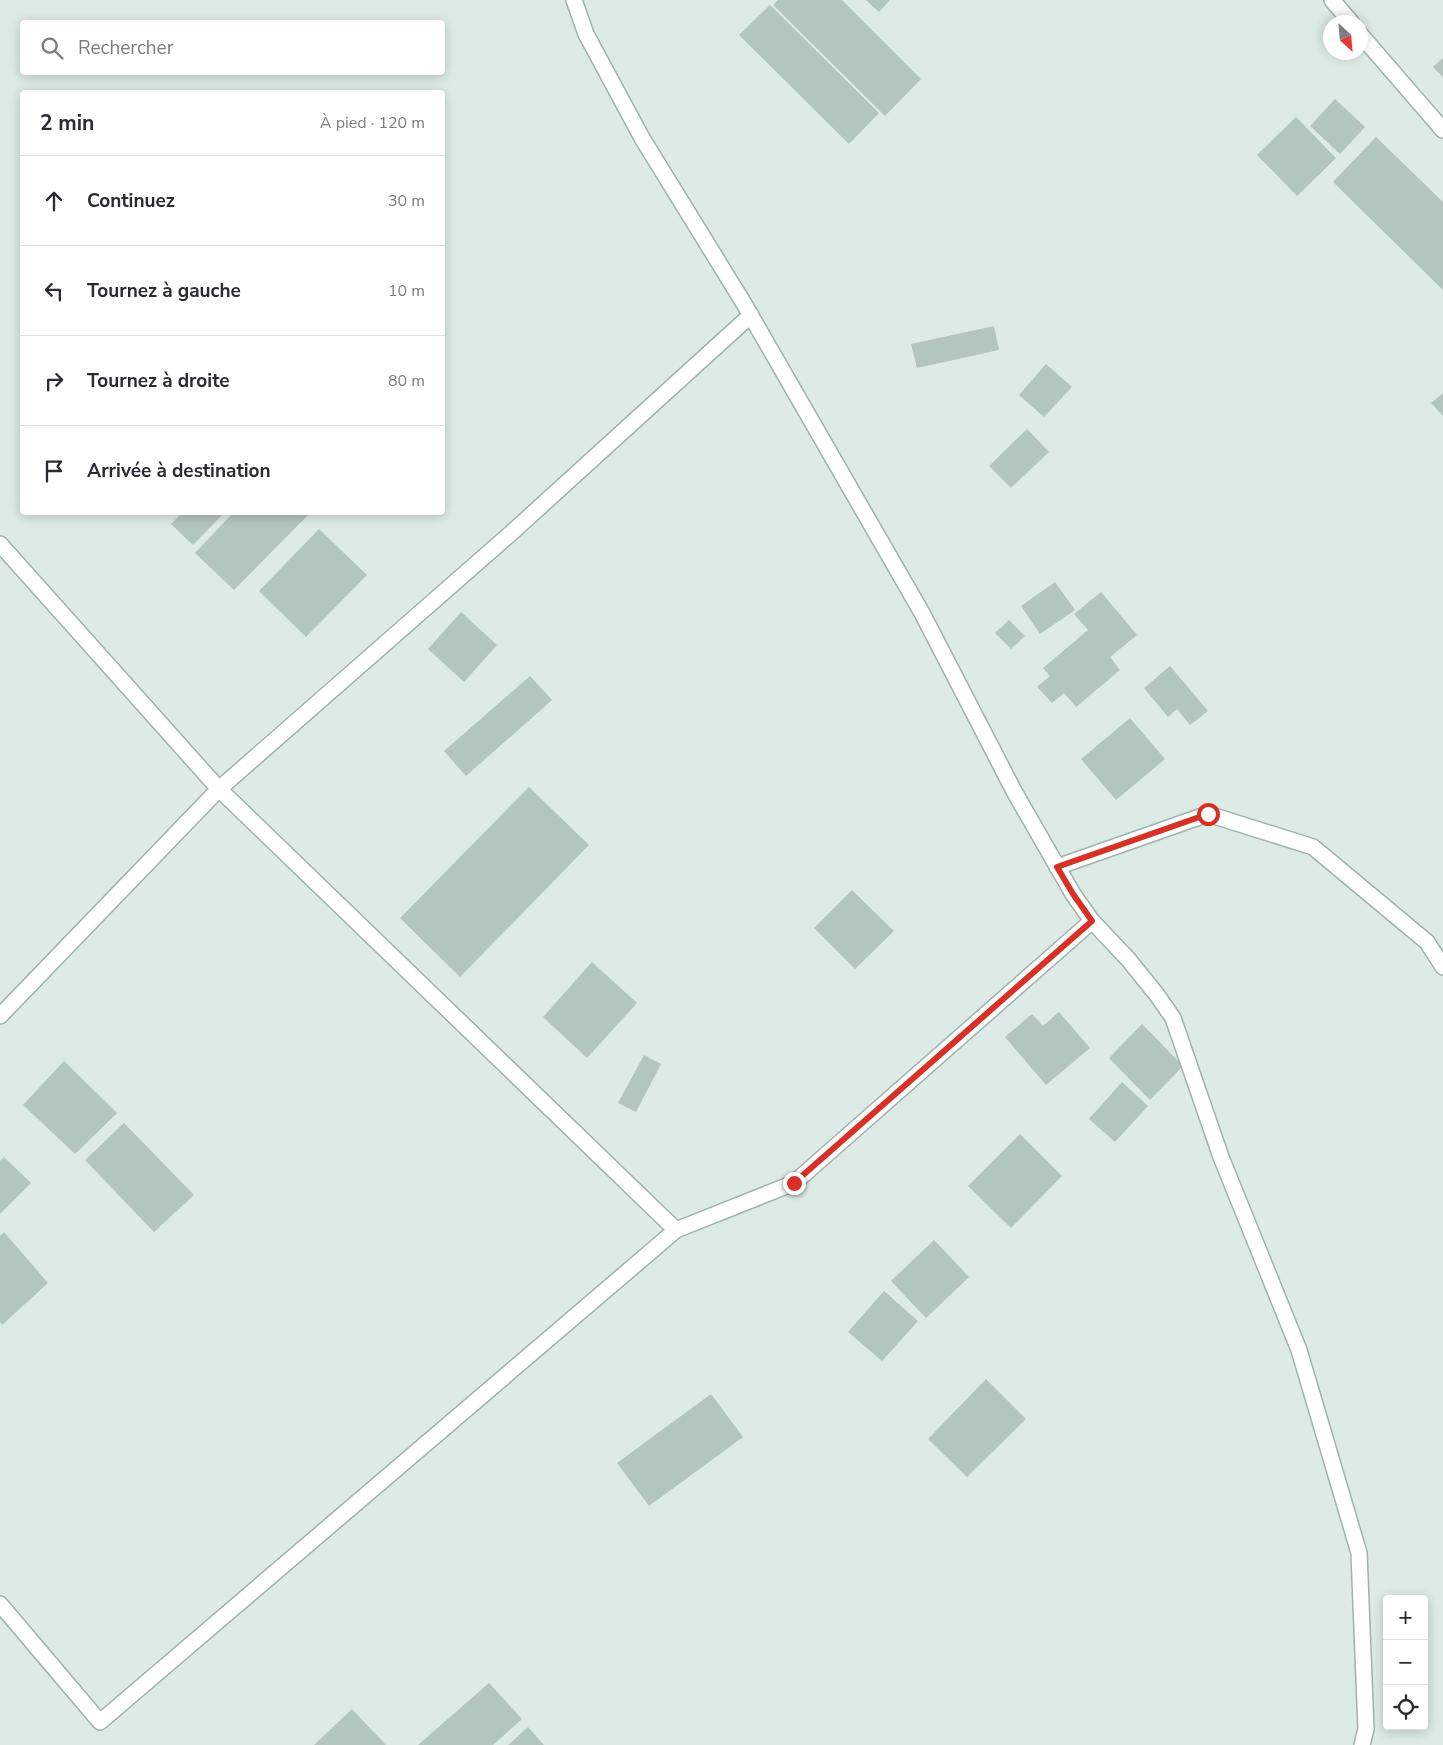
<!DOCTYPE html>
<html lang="fr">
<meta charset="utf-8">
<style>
body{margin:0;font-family:"Nunito Sans",sans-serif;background:#f7f7f7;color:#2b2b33}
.controls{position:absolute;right:15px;bottom:15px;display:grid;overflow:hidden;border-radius:5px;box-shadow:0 2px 12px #0003}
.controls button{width:45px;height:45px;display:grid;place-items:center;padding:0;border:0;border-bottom:1px solid #e1e1e2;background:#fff;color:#2b2b33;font:25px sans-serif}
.compass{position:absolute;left:1323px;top:15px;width:45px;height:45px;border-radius:50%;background:#fff;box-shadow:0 2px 12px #0003;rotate:154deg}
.stop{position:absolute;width:15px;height:15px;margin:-11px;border:4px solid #d93025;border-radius:50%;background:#fff}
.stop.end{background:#d93025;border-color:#fff;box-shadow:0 1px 5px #0008}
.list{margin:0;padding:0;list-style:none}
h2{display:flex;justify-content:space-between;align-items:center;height:65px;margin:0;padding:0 20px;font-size:21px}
h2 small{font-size:16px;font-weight:400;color:#7c7c81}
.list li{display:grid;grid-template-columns:32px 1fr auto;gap:15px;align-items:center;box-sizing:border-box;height:90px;padding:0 20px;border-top:1px solid #e1e1e2}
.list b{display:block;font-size:19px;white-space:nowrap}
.list em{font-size:16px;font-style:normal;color:#7c7c81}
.icon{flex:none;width:28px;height:28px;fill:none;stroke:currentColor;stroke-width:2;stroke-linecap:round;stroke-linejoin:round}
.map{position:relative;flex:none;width:1443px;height:1745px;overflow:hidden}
.search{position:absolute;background:#fff;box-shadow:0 2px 12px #0003;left:20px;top:20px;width:425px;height:55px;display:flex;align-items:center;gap:12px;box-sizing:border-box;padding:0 18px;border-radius:5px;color:#7c7c81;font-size:19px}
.panel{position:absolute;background:#fff;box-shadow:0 2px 12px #0003;left:20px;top:90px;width:425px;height:425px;border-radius:5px}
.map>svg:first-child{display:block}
</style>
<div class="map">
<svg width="1443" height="1745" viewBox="0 0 1443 1745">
<rect width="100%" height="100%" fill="#ddeae6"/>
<path fill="#b3c5bf" d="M 778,0 L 842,0 L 921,79 L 885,116 L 773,5 Z
M 866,0 L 890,0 L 879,12 Z
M 770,5 L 879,113 L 849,144 L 739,35 Z
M 1443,58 L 1443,77 L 1433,67 Z
M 1335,99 L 1365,127 L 1340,154 L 1310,126 Z
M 1296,117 L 1336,158 L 1297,196 L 1257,155 Z
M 1376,137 L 1443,202 L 1443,290 L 1333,182 Z
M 994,326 L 999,350 L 917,368 L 911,344 Z
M 1046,364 L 1072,387 L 1044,417 L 1019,395 Z
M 1443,393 L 1443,416 L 1431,403 Z
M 1027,429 L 1049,452 L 1011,488 L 989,466 Z
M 183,512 L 225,512 L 193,545 L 171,524 Z
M 234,512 L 311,512 L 234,590 L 195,553 Z
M 319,529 L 367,575 L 306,637 L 259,591 Z
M 1055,582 L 1075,610 L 1040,634 L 1021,606 Z
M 1101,592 L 1137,635 L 1110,657 L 1120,670 L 1076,707 L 1064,693 L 1052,703 L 1037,687 L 1050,676 L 1043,668 L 1088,630 L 1074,614 Z
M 461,612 L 497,645 L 464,682 L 428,649 Z
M 1009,620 L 1025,636 L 1011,649 L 995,633 Z
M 1170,666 L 1208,711 L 1190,725 L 1177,709 L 1168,717 L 1144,688 Z
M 530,676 L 552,700 L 466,776 L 444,751 Z
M 1130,718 L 1165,759 L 1116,800 L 1081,759 Z
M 529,787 L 589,845 L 460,977 L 400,918 Z
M 852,890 L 894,931 L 855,969 L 814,928 Z
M 592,962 L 637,1003 L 587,1058 L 543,1017 Z
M 1059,1012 L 1090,1048 L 1046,1085 L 1005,1037 L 1032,1014 L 1043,1026 Z
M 1142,1024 L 1183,1066 L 1150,1100 L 1109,1058 Z
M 644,1055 L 661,1064 L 636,1112 L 618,1103 Z
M 64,1061 L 117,1113 L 75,1154 L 23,1105 Z
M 1122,1082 L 1148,1106 L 1115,1142 L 1089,1119 Z
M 124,1123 L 194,1195 L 154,1232 L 85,1160 Z
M 1020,1134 L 1062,1176 L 1011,1228 L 968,1186 Z
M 4,1157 L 31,1183 L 0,1214 L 0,1161 Z
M 4,1232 L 48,1283 L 2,1325 L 0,1322 L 0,1236 Z
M 934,1240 L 969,1277 L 926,1318 L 891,1281 Z
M 884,1291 L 918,1321 L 882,1361 L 848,1332 Z
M 986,1379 L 1026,1419 L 967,1477 L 928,1439 Z
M 711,1394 L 743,1437 L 649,1506 L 617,1463 Z
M 489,1683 L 522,1719 L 493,1745 L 418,1745 Z
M 352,1709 L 386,1745 L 314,1745 Z
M 528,1727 L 544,1745 L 508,1745 Z"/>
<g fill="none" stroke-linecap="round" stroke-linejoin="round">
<g stroke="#a0b2ae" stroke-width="18">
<path id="street" d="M 574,0 L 586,34 L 642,138 L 743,302 L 922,613 L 1015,793 L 1073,894 L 1092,921 L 1128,959 L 1157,995 L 1173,1018 L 1221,1157 L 1299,1350 L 1359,1553 L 1366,1729 L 1362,1745
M 1332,0 L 1351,22
M 1360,34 L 1443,130
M 0,544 L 219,789 L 676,1230
M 1057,867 L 1208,814 L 1313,847 L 1427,942 L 1443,967
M 0,1016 L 219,789 L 509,535 L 751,315
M 0,1604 L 100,1722 L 676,1230 L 794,1183 L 1092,921"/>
</g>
<use href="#street" stroke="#fff" stroke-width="15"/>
</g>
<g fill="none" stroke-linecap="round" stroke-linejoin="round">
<path stroke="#d93025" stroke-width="6" d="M 794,1183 L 1092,921 L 1073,894 L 1057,867 L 1208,814"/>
</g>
</svg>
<div class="controls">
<button>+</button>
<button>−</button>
<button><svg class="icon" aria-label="locate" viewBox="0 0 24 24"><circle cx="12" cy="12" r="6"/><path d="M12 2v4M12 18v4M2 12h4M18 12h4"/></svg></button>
</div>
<svg class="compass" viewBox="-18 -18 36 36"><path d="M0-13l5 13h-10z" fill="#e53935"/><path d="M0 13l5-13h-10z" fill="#7c7c81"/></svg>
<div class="stop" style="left:1208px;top:814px"></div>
<div class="stop end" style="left:794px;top:1183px"></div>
<div class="search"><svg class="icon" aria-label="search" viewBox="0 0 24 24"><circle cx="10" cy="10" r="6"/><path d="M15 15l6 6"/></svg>Rechercher</div>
<section class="panel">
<h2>2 min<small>À pied · 120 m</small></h2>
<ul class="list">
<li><svg class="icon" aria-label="ahead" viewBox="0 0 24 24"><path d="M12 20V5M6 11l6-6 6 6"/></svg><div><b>Continuez</b></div><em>30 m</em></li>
<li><svg class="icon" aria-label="left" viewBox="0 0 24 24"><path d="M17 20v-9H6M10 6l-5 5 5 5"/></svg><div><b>Tournez à gauche</b></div><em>10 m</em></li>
<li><svg class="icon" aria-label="right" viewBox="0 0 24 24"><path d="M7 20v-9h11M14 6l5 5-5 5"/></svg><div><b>Tournez à droite</b></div><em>80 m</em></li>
<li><svg class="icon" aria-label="arrive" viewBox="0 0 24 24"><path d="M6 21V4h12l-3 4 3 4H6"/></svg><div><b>Arrivée à destination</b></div></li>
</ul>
</section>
</div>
